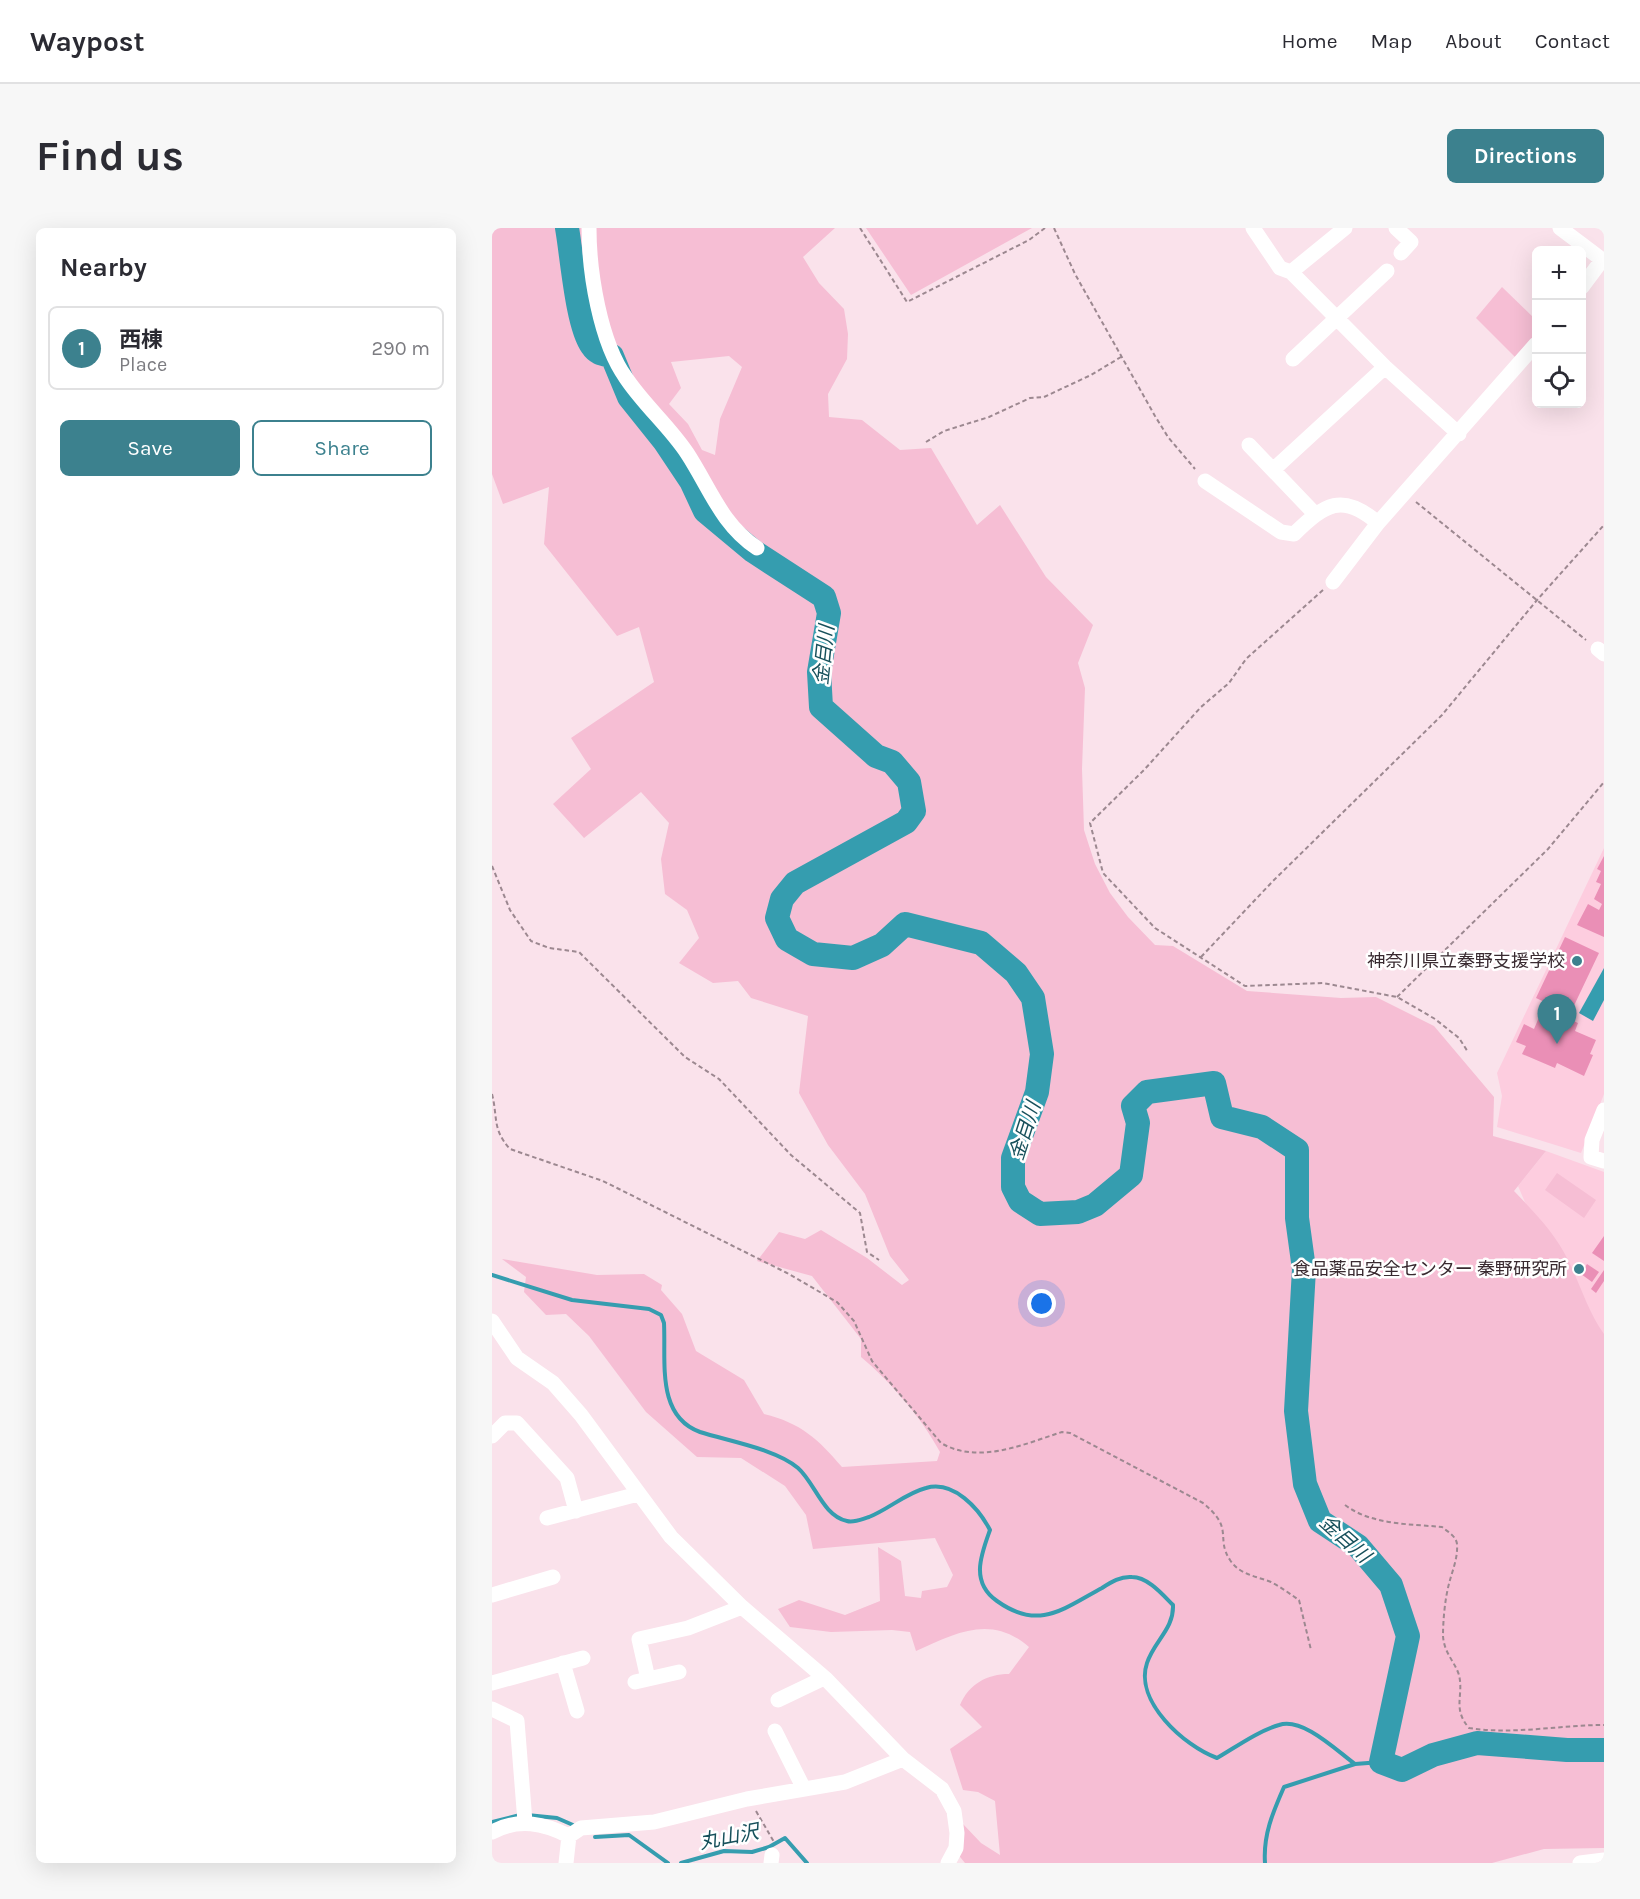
<!DOCTYPE html>
<meta charset="utf-8">
<style>
body{margin:0;font-family:Karla,"Noto Sans JP",sans-serif;background:#f7f7f7;color:#2b2b33}
.controls{position:absolute;right:18px;top:18px;display:grid;overflow:hidden;border-radius:9px;box-shadow:0 6px 24px #0002}
.controls button{width:54px;height:54px;display:grid;place-items:center;padding:0;border:0;border-bottom:2px solid #e1e1e2;background:#fff;color:#2b2b33;font:30px sans-serif}
.you{position:absolute;left:550px;top:1076px;width:21px;height:21px;margin:-15px;border:4px solid #fff;border-radius:50%;background:#1a73e8;box-shadow:0 0 0 9px #1a73e833}
.badge{display:grid;place-items:center;width:39px;height:39px;border-radius:50%;background:#3c818e;color:#fff;font-size:20px;font-weight:700}
.pin{position:absolute;translate:-50% -50px;filter:drop-shadow(0 2px 3px #0008)}
.pin::after{content:'';position:absolute;top:32px;width:21px;height:18px;background:inherit;clip-path:polygon(0 0,100% 0,50% 100%)}
.list{margin:0;padding:0;list-style:none}
h2{display:flex;justify-content:space-between;align-items:center;height:78px;margin:0;padding:0 24px;font-size:26px}
h2 small{font-size:20px;font-weight:400;color:#7c7c81}
.list li{display:grid;grid-template-columns:39px 1fr auto;gap:18px;align-items:center;box-sizing:border-box;height:84px;margin:0 12px 12px;padding:0 12px;border:2px solid #e1e1e2;border-radius:9px}
.list b{display:block;font-size:22px;white-space:nowrap}
.list p{margin:0;font-size:20px;white-space:nowrap;color:#7c7c81}
.list em{font-size:20px;font-style:normal;color:#7c7c81}
.actions{display:flex;gap:12px;padding:18px 24px}
.actions a{flex:1;padding:14px 0;border:2px solid #3c818e;border-radius:9px;text-align:center;font-size:21px;color:#3c818e}
.actions .main{background:#3c818e;color:#fff}
.icon{flex:none;width:33px;height:33px;fill:none;stroke:currentColor;stroke-width:2;stroke-linecap:round;stroke-linejoin:round}
.map{position:relative;flex:none;width:1112px;height:1635px;overflow:hidden;border-radius:9px}
header{display:flex;align-items:center;gap:36px;box-sizing:border-box;height:84px;padding:0 30px;background:#fff;border-bottom:2px solid #e1e1e2}
header strong{font-size:28px}
nav{display:flex;gap:33px;margin-inline-start:auto;font-size:21px}
.intro{display:flex;align-items:center;justify-content:space-between;box-sizing:border-box;height:144px;padding:0 36px}
h1{margin:0;font-size:42px}
.button{padding:15px 27px;border-radius:9px;background:#3c818e;color:#fff;font-size:21px;font-weight:700}
main{display:flex;gap:36px;padding:0 36px}
aside{flex:1;background:#fff;border-radius:9px;box-shadow:0 6px 24px #0002}
.map>svg:first-child{display:block}
</style>
<header>
<strong>Waypost</strong>
<nav><a>Home</a><a>Map</a><a>About</a><a>Contact</a></nav>
</header>
<div class="intro"><h1>Find us</h1><a class="button">Directions</a></div>
<main>
<aside>
<h2>Nearby<small></small></h2>
<ul class="list">
<li><span class="badge">1</span><div><b>西棟</b><p>Place</p></div><em>290 m</em></li>
</ul>
<div class="actions"><a class="main">Save</a><a>Share</a></div>
</aside>
<div class="map">
<svg width="1112" height="1635" viewBox="0 0 1112 1635">
<rect width="100%" height="100%" fill="#fae2eb"/>
<path fill="#fdcddf" d="M 1112,620 L 1112,866 L 1089,925 L 1005,899 L 1010,868 L 1005,845 Z
M 1054,923 L 1112,944 L 1112,1138 L 1098,1124 L 1026,958 Z"/>
<path fill="#f6bed4" fill-rule="evenodd" d="M 0,0 L 343,0 L 311,29 L 327,55 L 352,81 L 356,106 L 355,131 L 336,166 L 337,189 L 370,192 L 408,222 L 439,220 L 485,297 L 508,277 L 554,349 L 601,397 L 586,435 L 593,460 L 590,541 L 592,602 L 603,636 L 618,665 L 636,689 L 663,717 L 681,718 L 755,763 L 849,770 L 884,769 L 942,798 L 1002,869 L 1001,908 L 1054,923 L 1022,963 C 1043,985 1064,1006 1077,1034 C 1089,1058 1096,1084 1112,1106 L 1112,1620 L 1052,1621 L 1000,1635 L 473,1635 L 464,1624 L 471,1596 L 489,1615 L 508,1627 L 503,1573 L 486,1564 L 471,1562 L 458,1521 L 490,1499 L 468,1477 C 477,1456 495,1446 517,1446 L 537,1419 C 499,1386 464,1405 424,1423 L 418,1404 L 400,1402 L 339,1404 L 298,1399 L 286,1381 L 307,1372 L 353,1387 L 388,1373 L 386,1319 L 409,1333 L 413,1368 L 429,1370 L 430,1363 L 455,1359 L 461,1347 L 443,1310 L 321,1321 L 314,1287 L 293,1258 L 249,1230 L 205,1229 L 154,1184 L 97,1108 L 74,1086 L 54,1087 L 32,1064 L 34,1049 L 10,1031 L 105,1047 L 152,1046 L 170,1057 L 169,1062 L 190,1086 L 204,1123 L 252,1152 L 272,1186 C 309,1195 326,1211 350,1239 L 445,1233 L 448,1224 C 429,1189 400,1155 369,1129 L 369,1111 L 320,1048 L 265,1033 L 287,1004 L 313,1011 L 329,1002 L 375,1030 L 410,1057 L 417,1052 L 398,1028 L 373,966 L 336,917 L 307,865 L 316,788 L 259,770 L 246,753 L 221,755 L 187,735 L 207,710 L 195,682 L 173,666 L 169,631 L 177,595 L 149,564 L 92,610 L 61,576 L 99,541 L 79,510 L 162,454 L 147,399 L 125,408 L 52,316 L 57,259 L 11,276 L 0,246 ZM 237,128 L 250,139 L 228,191 L 223,227 L 210,222 L 196,196 L 177,176 L 189,160 L 179,134 Z
M 374,0 L 540,0 L 419,67 Z
M 1010,59 L 1044,92 L 1044,106 L 1024,130 L 984,90 Z
M 1065,945 L 1104,972 L 1092,990 L 1053,962 Z"/>
<path fill="#359daf" d="M 1112,740 L 1112,772 L 1101,793 L 1087,785 Z"/>
<g fill="none" stroke-linecap="round" stroke-linejoin="round">
<path stroke="#359daf" stroke-width="4" d="M 0,1047 L 80,1072 L 157,1081 L 169,1087 L 172,1095 C 174,1134 164,1188 208,1204 C 236,1213 284,1221 306,1240 C 323,1255 331,1288 355,1293 C 362,1295 370,1291 377,1289 C 397,1281 414,1265 434,1260 C 462,1252 487,1281 498,1302 C 489,1327 478,1354 505,1373 C 547,1403 571,1381 610,1360 C 619,1354 629,1348 640,1349 C 656,1349 671,1367 681,1377 C 682,1401 662,1413 655,1435 C 642,1473 692,1518 725,1530 C 744,1519 766,1503 787,1497 C 811,1489 845,1523 863,1536 L 889,1534
M 35,1587 L 65,1590 L 81,1597
M 0,1594 L 28,1587
M 103,1609 L 137,1607 L 176,1635
M 189,1635 L 232,1623 L 260,1624 L 277,1619 L 293,1610 L 315,1635
M 773,1635 C 771,1607 781,1584 792,1559 L 863,1536"/>
<path stroke="#359daf" stroke-width="24" d="M 75,0 C 80,28 85,98 100,118 C 105,126 111,126 120,128 L 137,169 L 173,214 L 199,253 L 213,283 L 261,323 L 332,369 L 337,385 L 327,444 L 329,479 L 384,528 L 400,534 L 417,554 L 422,583 L 414,594 L 303,655 L 290,671 L 285,690 L 295,711 L 321,726 L 361,730 L 390,717 L 413,696 L 489,715 L 524,745 L 541,770 L 550,826 L 545,864 L 521,930 L 521,959 L 528,973 L 548,986 L 586,984 L 603,977 L 639,947 L 646,895 L 641,878 L 655,864 L 722,855 L 730,889 L 770,899 L 805,922 L 805,990 L 812,1041 L 804,1183 L 813,1256 L 828,1293 L 866,1318 L 899,1357 L 916,1408 L 889,1534 L 910,1542 L 941,1527 L 985,1515 L 1075,1522 L 1112,1522"/>
</g>
<path fill="#ea8fb6" d="M 1112,628 L 1112,709 L 1085,697 L 1096,676 L 1107,682 L 1110,676 L 1102,671 L 1109,656 L 1104,654 L 1109,643 L 1105,641 Z
M 1073,709 L 1107,725 L 1078,786 L 1044,770 Z
M 1048,787 L 1070,796 L 1073,789 L 1086,795 L 1083,803 L 1104,812 L 1098,826 L 1101,827 L 1092,848 L 1065,835 L 1063,840 L 1030,826 L 1034,818 L 1024,814 L 1032,796 L 1042,801 Z
M 1112,1008 L 1112,1033 L 1100,1025 Z
M 1095,1036 L 1107,1044 L 1100,1054 L 1089,1046 Z
M 1112,1042 L 1112,1053 L 1104,1065 L 1099,1061 Z"/>
<g fill="none" stroke-linecap="round" stroke-linejoin="round">
<path stroke="#9c8890" stroke-width="2" stroke-dasharray="4.5 3" stroke-linecap="butt" d="M 368,0 L 415,74 L 537,12 L 553,0
M 562,0 L 583,46 L 663,188 L 676,209 L 703,241
M 434,214 L 452,203 L 497,189 L 538,170 L 552,169 L 599,147 L 629,129
M 924,274 L 1094,412
M 831,362 L 754,431 L 737,455 L 709,479 L 652,542 L 598,595 L 611,645 L 663,700 L 753,758 L 831,755 L 905,769 L 943,791 L 967,810 L 976,824
M 0,638 L 18,682 L 39,713 L 57,720 L 87,724 L 193,829 L 227,851 L 299,927 L 368,985 L 375,1024 L 387,1032
M 709,729 L 781,653 L 950,487 L 1045,372 L 1112,297
M 905,769 L 1056,621 L 1112,554
M 0,866 C 6,890 0,901 18,921 L 111,953 L 295,1045 L 345,1074 L 362,1093 L 380,1133 L 449,1215 C 487,1237 532,1216 570,1204 L 578,1205 L 711,1275 C 743,1301 723,1309 738,1332 C 748,1347 764,1348 779,1354 C 789,1359 798,1366 807,1372 L 819,1422
M 853,1277 C 879,1297 919,1296 950,1299 C 956,1304 964,1308 965,1316 C 966,1329 961,1341 958,1352 C 953,1369 951,1392 951,1408 C 952,1425 963,1434 967,1447 C 972,1468 960,1480 977,1500 C 1022,1507 1067,1497 1112,1497
M 264,1583 L 282,1614"/>
<path stroke="#fff" stroke-width="15" d="M 97,0 C 97,44 108,114 134,150 C 152,177 177,198 195,225 C 218,260 229,296 265,320
M 761,0 L 788,40 L 799,44 L 893,139 L 967,206
M 904,0 L 919,14 L 909,25
M 1068,0 L 1112,33
M 799,44 L 853,0
M 1090,59 L 1110,32
M 801,131 L 895,43
M 757,217 L 823,286
M 781,242 L 893,139
M 713,253 L 789,304 L 802,306 C 833,276 850,264 886,295
M 841,354 L 886,295 L 1044,116
M 1106,421 L 1112,426
M 1112,882 L 1100,912 L 1099,929 L 1112,933
M 0,1093 L 25,1130 L 61,1155 L 89,1187 L 179,1309 L 250,1379 L 334,1451 L 411,1531 L 450,1561 L 462,1583 L 465,1605 L 464,1620 L 456,1635
M 0,1208 L 13,1195 L 25,1195 L 75,1250 L 84,1283
M 55,1290 L 146,1266
M 0,1367 L 61,1349
M 71,1435 L 85,1483
M 156,1451 L 147,1411 L 196,1400 L 250,1379
M 143,1454 L 187,1444
M 0,1455 L 91,1430
M 286,1472 L 332,1450
M 0,1481 L 25,1493 L 33,1594
M 283,1503 L 312,1561
M 0,1604 C 27,1590 51,1595 77,1608
M 74,1635 L 77,1608 L 89,1600 L 162,1594 L 255,1571 L 353,1554 L 411,1531
M 279,1635 L 280,1627
M 1088,1635 L 1112,1632"/>
</g>
<g fill="#3c818e" stroke="#fff" stroke-width="2">
<circle cx="1085" cy="733" r="6"/>
<circle cx="1087" cy="1041" r="6"/>
</g>
<g text-anchor="middle" dominant-baseline="central" stroke-width="5" stroke-linejoin="round" paint-order="stroke">
<g font-size="18" fill="#392a30" stroke="#fff" text-anchor="end">
<text x="1073" y="733">神奈川県立秦野支援学校</text>
<text x="1075" y="1041">食品薬品安全センター 秦野研究所</text>
</g>
<g font-size="20" font-style="italic" fill="#17505b" stroke="#fff">
<text transform="translate(332 427) rotate(-84)">金目川</text>
<text transform="translate(533 903) rotate(-72)">金目川</text>
<text transform="translate(853 1311) rotate(42)">金目川</text>
<text transform="translate(237 1609) rotate(-11)">丸山沢</text>
</g>
</g>
</svg>
<div class="controls">
<button>+</button>
<button>−</button>
<button><svg class="icon" aria-label="locate" viewBox="0 0 24 24"><circle cx="12" cy="12" r="6"/><path d="M12 2v4M12 18v4M2 12h4M18 12h4"/></svg></button>
</div>
<div class="you"></div>
<div class="pin badge" style="left:1065px;top:816px">1</div>
</div>
</main>
